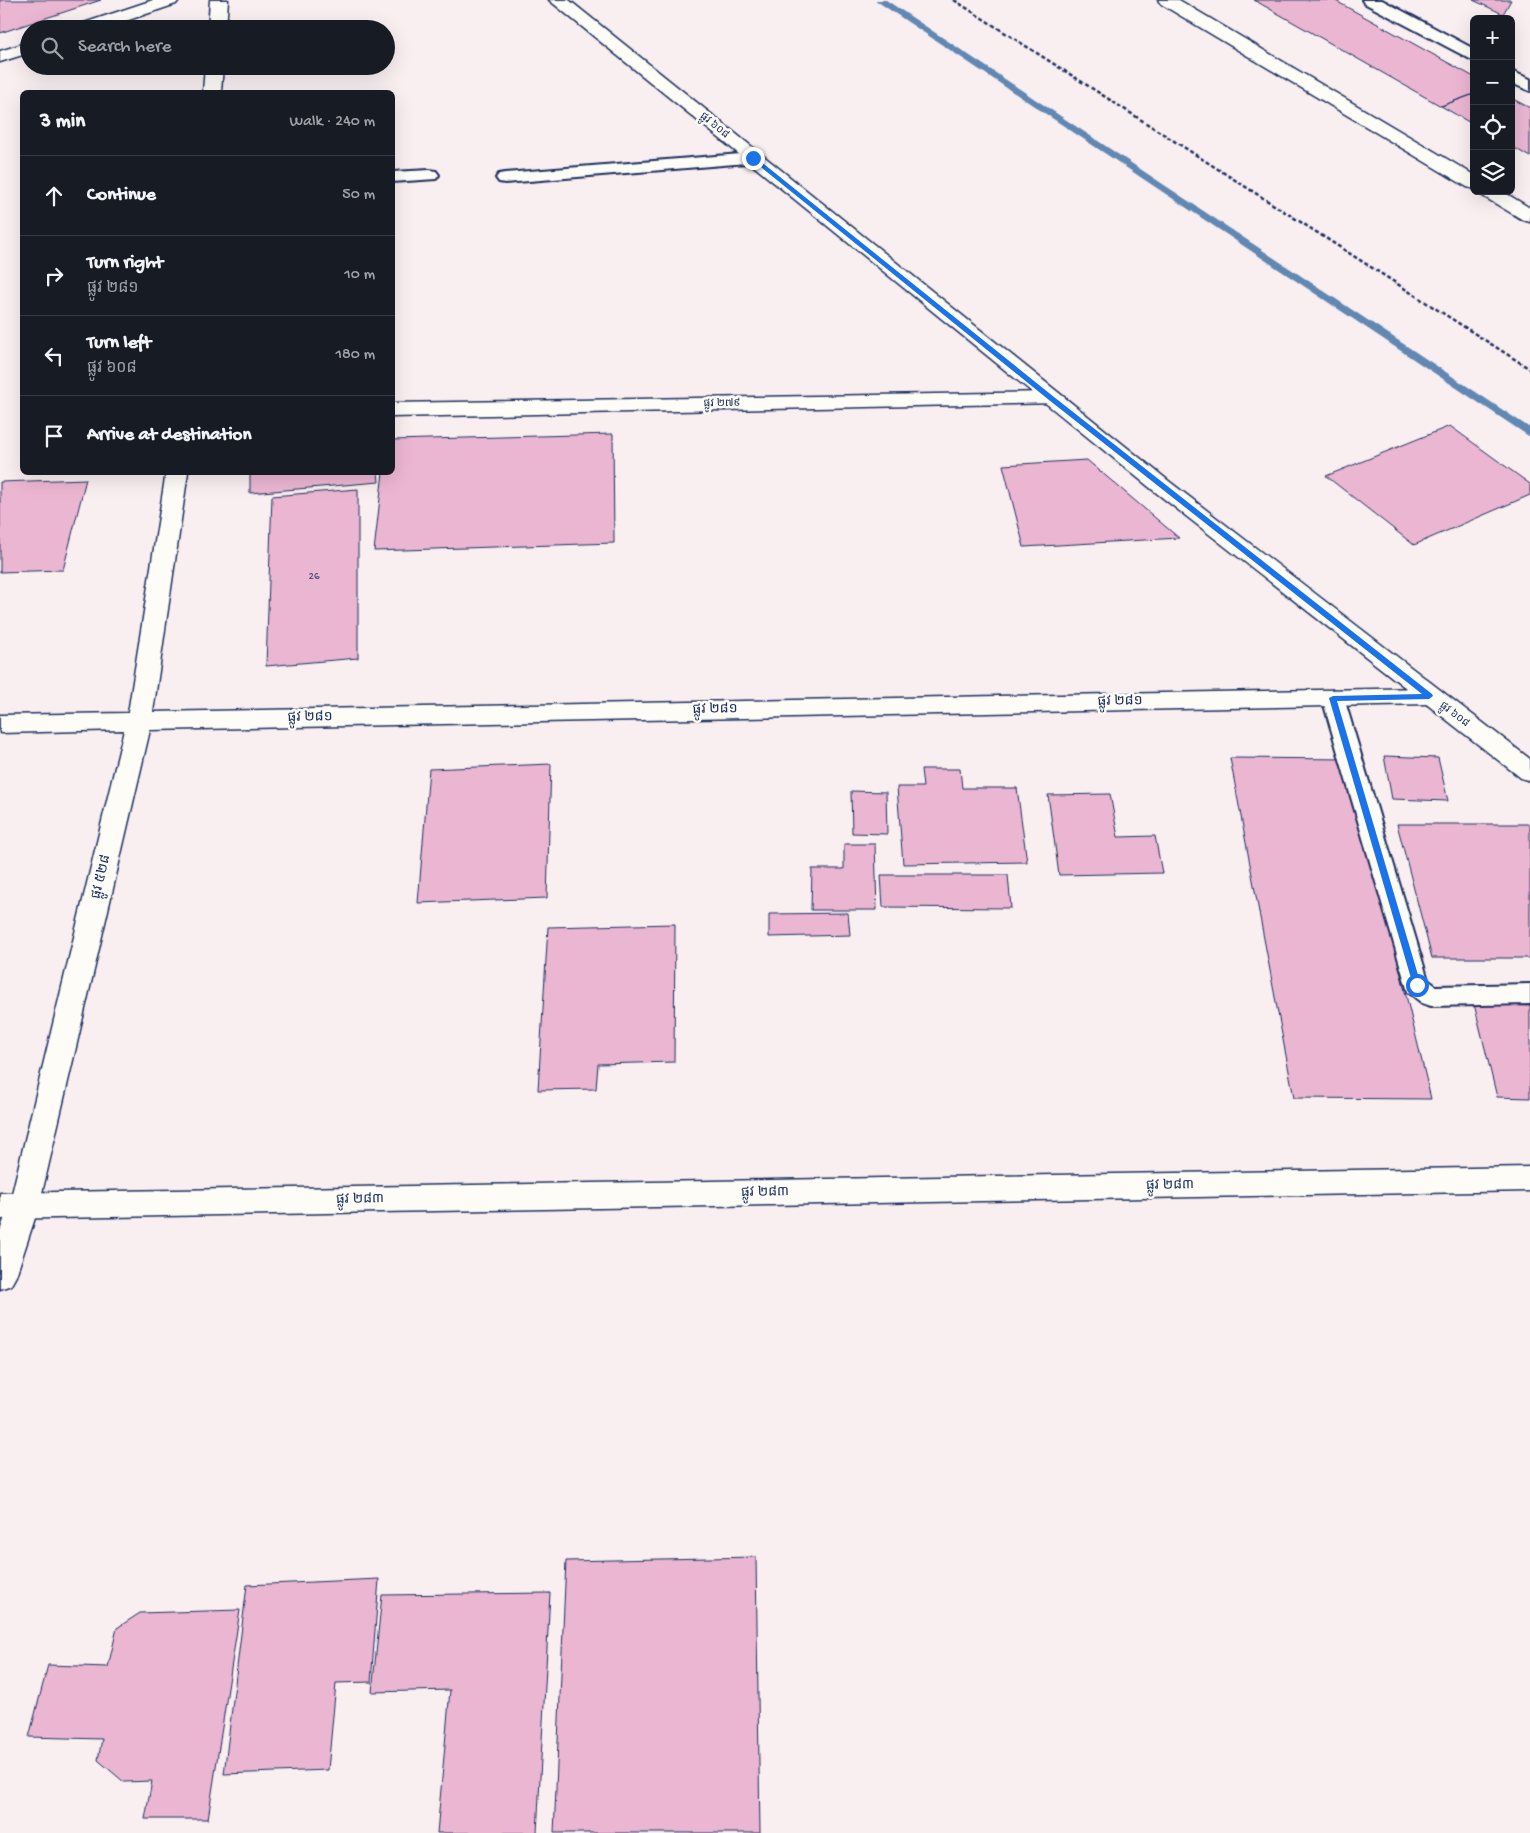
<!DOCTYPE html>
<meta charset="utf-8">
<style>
body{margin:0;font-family:"Gochi Hand","Noto Sans Khmer",sans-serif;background:#242831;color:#f1f3f6}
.controls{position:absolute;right:15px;top:15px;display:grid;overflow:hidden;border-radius:8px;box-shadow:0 5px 20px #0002}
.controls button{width:45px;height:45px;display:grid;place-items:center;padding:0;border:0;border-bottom:1px solid #363941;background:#171b24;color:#f1f3f6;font:25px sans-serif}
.stop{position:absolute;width:15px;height:15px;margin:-11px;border:4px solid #1a73e8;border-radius:50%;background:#fff}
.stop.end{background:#1a73e8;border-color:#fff;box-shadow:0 1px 5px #0008}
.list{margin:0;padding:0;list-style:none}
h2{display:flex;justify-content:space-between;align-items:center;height:65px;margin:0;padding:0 20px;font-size:21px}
h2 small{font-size:16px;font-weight:400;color:#9ea1a6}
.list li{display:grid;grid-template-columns:32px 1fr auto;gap:15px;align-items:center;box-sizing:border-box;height:80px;padding:0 20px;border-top:1px solid #363941}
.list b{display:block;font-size:19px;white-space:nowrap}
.list p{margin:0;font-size:16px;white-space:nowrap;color:#9ea1a6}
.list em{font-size:16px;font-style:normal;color:#9ea1a6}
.icon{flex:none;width:28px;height:28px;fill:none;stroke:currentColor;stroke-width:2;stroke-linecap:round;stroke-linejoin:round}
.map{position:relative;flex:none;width:1530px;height:1833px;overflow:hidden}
.search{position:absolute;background:#171b24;box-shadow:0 5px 20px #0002;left:20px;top:20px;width:375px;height:55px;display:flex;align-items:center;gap:12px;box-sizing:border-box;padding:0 18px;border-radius:28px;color:#9ea1a6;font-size:19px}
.panel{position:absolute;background:#171b24;box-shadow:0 5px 20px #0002;left:20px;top:90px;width:375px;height:385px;border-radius:8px}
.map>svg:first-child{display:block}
</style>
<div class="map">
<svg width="1530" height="1833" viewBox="0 0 1530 1833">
<rect width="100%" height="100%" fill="#f9eef0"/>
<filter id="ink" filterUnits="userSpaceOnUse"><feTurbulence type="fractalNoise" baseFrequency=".02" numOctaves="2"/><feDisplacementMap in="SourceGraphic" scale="10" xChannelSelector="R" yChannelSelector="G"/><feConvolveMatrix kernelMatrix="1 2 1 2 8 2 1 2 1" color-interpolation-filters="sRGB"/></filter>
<g filter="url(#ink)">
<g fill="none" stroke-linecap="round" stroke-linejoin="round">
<path fill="#6188b3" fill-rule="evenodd" d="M 875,0 L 886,0 L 1530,428 L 1530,437 Z"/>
</g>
<path fill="#ebb6d2" stroke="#1b2f5e" d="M 0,0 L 101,0 L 0,33 Z
M 1254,0 L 1334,0 L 1474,77 L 1474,94 L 1441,106 Z
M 1473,0 L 1511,0 L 1503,14 Z
M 1474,94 L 1474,125 L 1441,106 Z
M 1511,98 L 1530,108 L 1530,157 L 1511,146 Z
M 1450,426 L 1530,484 L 1530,495 L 1414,545 L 1326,476 Z
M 613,434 L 614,543 L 374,551 L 383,472 L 392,472 L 392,440 Z
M 1087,460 L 1179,538 L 1024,547 L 1003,465 Z
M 250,472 L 378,472 L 379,482 L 250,493 Z
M 86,479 L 63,570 L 0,572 L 0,482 Z
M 358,489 L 358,658 L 266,666 L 272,496 Z
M 1384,756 L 1438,758 L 1448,801 L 1392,799 Z
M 1230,758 L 1349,759 L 1431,1099 L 1294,1098 Z
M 551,764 L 547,898 L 418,903 L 429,769 Z
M 921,769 L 960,769 L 962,788 L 1017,788 L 1027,862 L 903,864 L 897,787 L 923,787 Z
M 851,791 L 886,792 L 887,834 L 852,833 Z
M 1110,794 L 1118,837 L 1155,836 L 1162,873 L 1059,875 L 1048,795 Z
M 1397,824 L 1530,824 L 1530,958 L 1432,958 Z
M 844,844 L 875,844 L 877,910 L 811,910 L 812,869 L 844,869 Z
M 881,875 L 1008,875 L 1011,908 L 883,907 Z
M 848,913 L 850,935 L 769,937 L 769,914 Z
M 675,924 L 674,1062 L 598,1064 L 596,1089 L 538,1090 L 548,927 Z
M 1474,1004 L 1530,1006 L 1530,1098 L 1497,1097 Z
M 756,1557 L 760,1833 L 554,1833 L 566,1561 Z
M 379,1579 L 371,1682 L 336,1683 L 328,1770 L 224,1774 L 247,1585 Z
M 550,1593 L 537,1833 L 437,1833 L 450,1690 L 372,1692 L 382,1595 Z
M 240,1610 L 208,1819 L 145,1819 L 152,1781 L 124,1782 L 98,1760 L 102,1739 L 29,1737 L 48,1665 L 108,1667 L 117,1628 L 140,1613 Z"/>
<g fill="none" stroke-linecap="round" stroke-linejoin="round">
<g stroke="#1b2f5e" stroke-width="4">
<path id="lane" d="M 1362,0 L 1382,0 L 1474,49 L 1474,61 L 1364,3 Z
M 1511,71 L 1530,79 L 1530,91 L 1511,83 Z
M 753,153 L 759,154 L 762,158 L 759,162 L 505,183 L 499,182 L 496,178 L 499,174 L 505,173 Z
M 430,170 L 436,171 L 439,175 L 436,179 L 392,182 L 392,172 Z
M 1333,690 L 1341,693 L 1344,698 L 1428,980 L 1436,986 L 1530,984 L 1530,1004 L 1431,1006 L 1422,1003 L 1408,992 L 1322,698 L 1325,693 Z"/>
</g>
<g stroke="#1b2f5e" stroke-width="3">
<path id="street" d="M 153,0 L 179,0 L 176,4 L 102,29 L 75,29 L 78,25 Z
M 210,0 L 228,0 L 226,29 L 208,29 Z
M 1158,0 L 1179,0 L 1474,175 L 1474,189 L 1467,187 L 1161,4 Z
M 29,42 L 29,53 L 0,62 L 0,51 Z
M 205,66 L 223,66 L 221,92 L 203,92 Z
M 1479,191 L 1502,191 L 1530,208 L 1530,222 L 1523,220 L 1481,195 Z
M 1051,392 L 1059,393 L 1062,398 L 1059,403 L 392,417 L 392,403 Z
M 166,472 L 188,472 L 153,712 L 1429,688 L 1438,690 L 1442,696 L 1438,702 L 1429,704 L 150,730 L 39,1206 L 16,1276 L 11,1285 L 0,1289 L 0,1231 L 9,1206 L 124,730 L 0,733 L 0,715 L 128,713 Z"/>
</g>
<g stroke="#1b2f5e" stroke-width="3">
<path id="secondary" d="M 549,0 L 569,0 L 1170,482 L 1530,759 L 1530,781 L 1521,778 L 1154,491 Z
M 1530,1167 L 1530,1191 L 0,1219 L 0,1193 Z"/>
</g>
<path stroke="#1b2f5e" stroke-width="2.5" stroke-dasharray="4 2.5" stroke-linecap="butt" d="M 954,0 L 1530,369"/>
<use href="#lane" fill="#fdfcf7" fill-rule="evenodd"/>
<use href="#street" fill="#fdfcf7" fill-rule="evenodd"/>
<use href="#secondary" fill="#fdfcf7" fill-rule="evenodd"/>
</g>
</g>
<path fill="#1a73e8" d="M 751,157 L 755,157 L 1054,397 L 1432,694 L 1433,696 L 1429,699 L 1337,701 L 1421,985 L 1420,987 L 1414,987 L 1413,985 L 1329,698 L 1333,696 L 1422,694 L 1049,400 L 751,159 Z"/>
<g text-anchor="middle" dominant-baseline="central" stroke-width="5" stroke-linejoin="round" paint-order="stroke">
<g font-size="11" fill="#1b2f5e" stroke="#fdfcf7">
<text transform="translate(714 126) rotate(39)">ផ្លូវ ៦០៨</text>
<text transform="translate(722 404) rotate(-1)">ផ្លូវ ២៧៩</text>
<text transform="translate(1454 715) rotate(37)">ផ្លូវ ៦០៨</text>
</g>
<g font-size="11" fill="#4f517b">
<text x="314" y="577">26</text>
</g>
<g font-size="14" fill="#1b2f5e" stroke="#fdfcf7">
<text transform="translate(1120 702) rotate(-1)">ផ្លូវ ២៨១</text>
<text transform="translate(715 710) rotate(-1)">ផ្លូវ ២៨១</text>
<text transform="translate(310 718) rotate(-1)">ផ្លូវ ២៨១</text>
<text transform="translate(102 877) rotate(-77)">ផ្លូវ ៥២៨</text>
<text transform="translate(1170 1186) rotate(-1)">ផ្លូវ ២៨៣</text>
<text transform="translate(765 1193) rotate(-1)">ផ្លូវ ២៨៣</text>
<text transform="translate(360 1200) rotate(-1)">ផ្លូវ ២៨៣</text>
</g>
</g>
</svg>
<div class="controls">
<button>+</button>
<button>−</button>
<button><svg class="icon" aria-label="locate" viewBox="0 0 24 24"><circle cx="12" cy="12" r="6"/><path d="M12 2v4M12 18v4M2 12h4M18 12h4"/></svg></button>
<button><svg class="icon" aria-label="layers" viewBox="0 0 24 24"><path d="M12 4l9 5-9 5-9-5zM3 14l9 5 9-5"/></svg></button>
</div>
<div class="stop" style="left:1417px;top:985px"></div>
<div class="stop end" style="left:753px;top:158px"></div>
<div class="search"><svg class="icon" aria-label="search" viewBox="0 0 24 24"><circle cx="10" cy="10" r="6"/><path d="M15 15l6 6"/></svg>Search here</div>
<section class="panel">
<h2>3 min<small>Walk · 240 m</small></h2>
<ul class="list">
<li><svg class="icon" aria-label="ahead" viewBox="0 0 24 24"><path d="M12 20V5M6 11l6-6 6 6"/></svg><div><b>Continue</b></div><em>50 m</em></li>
<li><svg class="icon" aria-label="right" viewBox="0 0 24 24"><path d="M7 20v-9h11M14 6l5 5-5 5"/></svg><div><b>Turn right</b><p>ផ្លូវ ២៨១</p></div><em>10 m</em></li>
<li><svg class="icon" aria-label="left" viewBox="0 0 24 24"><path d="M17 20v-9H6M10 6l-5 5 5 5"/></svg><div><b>Turn left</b><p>ផ្លូវ ៦០៨</p></div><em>180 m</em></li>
<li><svg class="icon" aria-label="arrive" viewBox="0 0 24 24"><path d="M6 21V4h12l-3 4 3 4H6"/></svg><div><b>Arrive at destination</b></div></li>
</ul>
</section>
</div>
